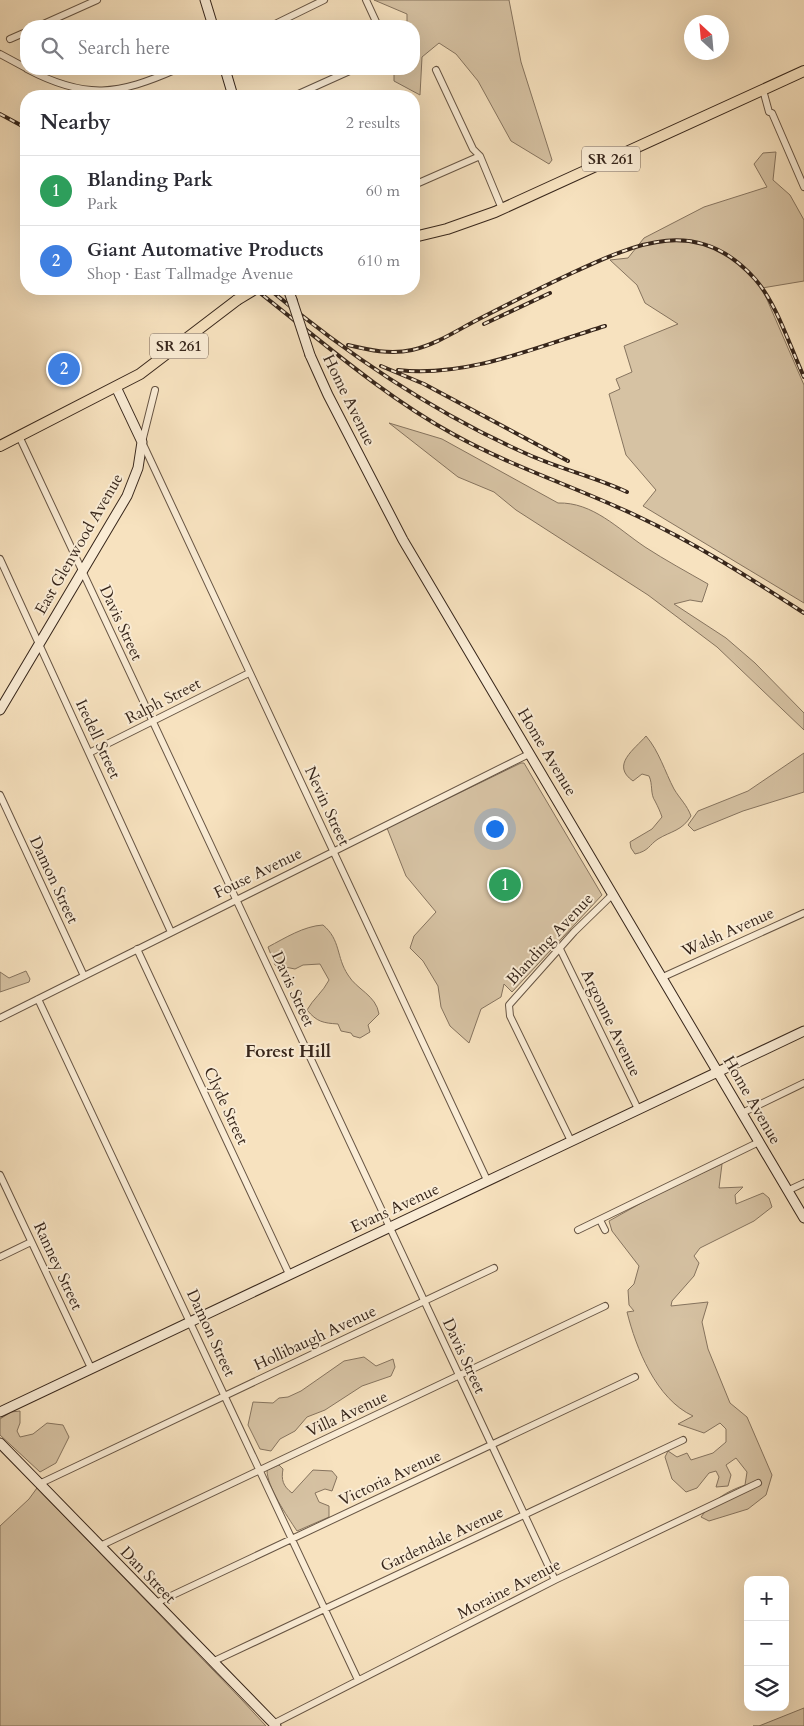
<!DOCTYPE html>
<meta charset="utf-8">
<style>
body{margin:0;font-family:Cardo,serif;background:#f2f2f3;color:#2b2b33}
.controls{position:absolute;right:15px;bottom:15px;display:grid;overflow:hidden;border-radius:10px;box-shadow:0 5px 20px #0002}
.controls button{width:45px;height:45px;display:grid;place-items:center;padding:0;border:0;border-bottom:1px solid #e1e1e2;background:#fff;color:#2b2b33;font:25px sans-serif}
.compass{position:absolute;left:684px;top:15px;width:45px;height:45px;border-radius:50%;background:#fff;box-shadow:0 5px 20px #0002;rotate:334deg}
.you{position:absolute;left:494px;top:828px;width:18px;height:18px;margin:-12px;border:4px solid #fff;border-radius:50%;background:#1a73e8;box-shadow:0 0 0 8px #1a73e833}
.badge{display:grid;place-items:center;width:32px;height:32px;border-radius:50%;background:#7c3aed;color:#fff;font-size:16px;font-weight:700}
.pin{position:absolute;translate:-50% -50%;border:2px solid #fff;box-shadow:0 1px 5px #0006}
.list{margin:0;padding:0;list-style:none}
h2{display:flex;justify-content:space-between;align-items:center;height:65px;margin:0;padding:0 20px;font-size:21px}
h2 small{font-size:16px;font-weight:400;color:#7c7c81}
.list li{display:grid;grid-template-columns:32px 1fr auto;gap:15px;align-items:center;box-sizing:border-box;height:70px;padding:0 20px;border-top:1px solid #e1e1e2}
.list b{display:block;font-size:19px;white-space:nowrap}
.list p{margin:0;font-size:16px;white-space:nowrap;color:#7c7c81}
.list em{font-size:16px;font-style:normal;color:#7c7c81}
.icon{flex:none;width:28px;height:28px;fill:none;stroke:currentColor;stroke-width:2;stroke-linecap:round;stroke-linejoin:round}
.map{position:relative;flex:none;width:804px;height:1726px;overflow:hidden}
.search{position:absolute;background:#fff;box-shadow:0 5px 20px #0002;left:20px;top:20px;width:400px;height:55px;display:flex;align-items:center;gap:12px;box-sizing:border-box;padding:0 18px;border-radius:20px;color:#7c7c81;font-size:19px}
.panel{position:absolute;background:#fff;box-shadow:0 5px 20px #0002;left:20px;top:90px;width:400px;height:205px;border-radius:20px}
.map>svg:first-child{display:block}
</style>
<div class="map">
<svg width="804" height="1726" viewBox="0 0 804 1726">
<rect width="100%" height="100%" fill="#f7e2bf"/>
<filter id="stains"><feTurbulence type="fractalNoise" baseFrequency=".004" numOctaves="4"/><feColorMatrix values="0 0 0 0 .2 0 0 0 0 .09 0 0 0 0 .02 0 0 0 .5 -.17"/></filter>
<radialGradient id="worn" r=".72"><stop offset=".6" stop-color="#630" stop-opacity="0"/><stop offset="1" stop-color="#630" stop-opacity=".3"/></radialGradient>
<path fill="#d6c2a3" stroke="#86745f" d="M 374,0 L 509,0 L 521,62 L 552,160 L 549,164 L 511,141 L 478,81 L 456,54 L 439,43 L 422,57 L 420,95 L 394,81 L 394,69 L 414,69 L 414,26 L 407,26 L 407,14 Z
M 776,152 L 773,180 L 790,195 L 804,220 L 804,281 L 762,288 L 804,385 L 804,603 L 643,506 L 656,490 L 626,455 L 609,394 L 620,389 L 616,379 L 632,372 L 624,346 L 678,324 L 645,303 L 637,285 L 610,260 L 628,258 L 644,238 L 704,207 L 767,187 L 754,164 L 763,153 Z
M 389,423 L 442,439 L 558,503 C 593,502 618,529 645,547 C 665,560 687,572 708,584 L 702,602 L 690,600 L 674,604 L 726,638 L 755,663 L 804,713 L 804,730 L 717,647 L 648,595 L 516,510 L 494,492 L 458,477 Z
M 646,736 C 659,751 665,772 674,789 C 680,799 687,805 691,816 C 682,831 671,831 658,839 C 649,845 649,851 635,854 L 631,848 L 630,842 L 652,829 L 662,817 C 660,811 658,807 655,801 C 650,794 653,784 649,776 L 642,774 L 633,781 C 610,765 635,749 646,736 Z
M 804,753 L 804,792 L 743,811 L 694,831 L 688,825 L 698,811 L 748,791 Z
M 521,763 L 524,763 L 602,895 L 512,992 L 504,984 L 501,997 L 481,1009 L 469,1043 L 450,1026 L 441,1007 L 438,986 L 423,961 L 410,948 L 414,936 L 436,912 L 406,876 L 387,828 Z
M 323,925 C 341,940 336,957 348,975 C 357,990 376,995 379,1014 L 368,1025 L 370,1032 L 360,1038 L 353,1036 L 351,1033 L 341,1031 L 338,1024 C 323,1023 317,1022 307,1010 C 313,999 323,992 329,980 L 320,964 L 303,965 L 295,969 L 275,965 L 268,947 C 285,938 304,926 323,925 Z
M 26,971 L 30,979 L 29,982 L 0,992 L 0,972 L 9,978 Z
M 722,1164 L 719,1188 L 743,1187 L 735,1195 L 736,1204 L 763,1193 L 769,1198 L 772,1207 L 754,1221 L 700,1248 L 694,1256 L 699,1263 L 694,1276 L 672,1301 L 671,1306 L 708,1302 L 702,1322 L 708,1349 L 730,1403 L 747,1417 L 772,1475 L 766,1495 L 748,1509 L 709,1521 L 701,1517 C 713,1500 725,1492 745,1485 L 747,1472 L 736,1458 L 726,1465 L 731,1475 L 728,1486 L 716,1487 L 719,1477 L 716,1471 L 709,1473 L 697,1488 L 686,1492 L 672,1479 L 665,1457 L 668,1451 L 677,1457 L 687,1453 L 691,1460 L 713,1453 L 726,1442 L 726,1429 L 720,1423 L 704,1433 L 678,1424 L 693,1416 C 656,1399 636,1348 627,1312 L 634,1311 L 629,1305 L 628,1290 L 634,1284 L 639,1266 L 612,1231 L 609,1221 L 661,1192 Z
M 364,1357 L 376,1366 L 393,1359 L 395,1367 L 391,1376 L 362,1386 L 325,1410 L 307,1417 L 295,1431 L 280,1439 L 271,1451 L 260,1449 L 248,1425 L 253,1402 L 273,1403 L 279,1398 L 288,1397 L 301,1391 L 344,1361 Z
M 20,1411 L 20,1423 L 17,1431 L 20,1437 L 33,1434 L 47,1423 L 63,1425 L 69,1437 L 56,1463 L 40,1472 L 0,1435 L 0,1419 L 11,1412 Z
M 279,1465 L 283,1469 C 281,1480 283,1486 292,1493 L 313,1470 L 332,1471 L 337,1477 L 332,1491 L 325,1489 L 315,1493 L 319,1502 L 329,1506 L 329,1517 L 297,1531 C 287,1516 267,1487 267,1470 Z
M 37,1488 L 242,1700 L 266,1726 L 0,1726 L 0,1526 L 29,1499 Z
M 804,1708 L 804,1726 L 753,1726 L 759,1726 Z"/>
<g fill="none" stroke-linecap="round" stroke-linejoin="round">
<g stroke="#675544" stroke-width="8">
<path id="street" d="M 366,0 L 378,26
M 39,26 L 97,0
M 271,26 L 324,0
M 10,39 L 26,32
M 0,54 L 26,68
M 27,69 C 86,100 118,95 177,69
M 436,70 L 473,149 L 480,156 L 502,209
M 763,90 L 769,112 L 772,113 L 804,187
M 294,96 L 354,69
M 414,185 L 480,156
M 155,390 L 142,442 L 487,1180
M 19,436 L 555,1580
M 0,559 L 171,932
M 89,753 L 249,673
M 0,795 L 84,976
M 137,949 L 289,1274
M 560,949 L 638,1109
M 663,977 L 804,913
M 38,999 L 358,1680
M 0,1018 L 529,754
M 742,1113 L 804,1083
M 571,1141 L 510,1016 L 509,1005 L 574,932 L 613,894
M 0,1175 L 91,1368
M 789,1190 L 804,1183
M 600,1220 L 605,1230
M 578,1230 L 759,1142
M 0,1257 L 31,1242
M 39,1484 L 494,1268
M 100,1546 L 605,1306
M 156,1603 L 635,1377
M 212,1662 L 683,1440
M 273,1724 L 555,1580 L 758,1483"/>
</g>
<g stroke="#37261b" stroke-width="11">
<path id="secondary" d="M 205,0 L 213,26
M 225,69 L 233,96
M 288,289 L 292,300
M 310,355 L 328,395 L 403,540 L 804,1218
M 0,710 L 127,496 L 138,468 L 142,442 L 116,387
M 0,1412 L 804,1031
M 0,1443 L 276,1726"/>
</g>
<g stroke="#37261b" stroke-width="12">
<path id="primary" d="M 414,237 L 447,229 L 495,212 L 804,71
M 0,446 L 140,374 L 237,300"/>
</g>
<use href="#street" stroke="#faecd5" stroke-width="6"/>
<use href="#secondary" stroke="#faecd5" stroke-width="9"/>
<use href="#primary" stroke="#f7e2bf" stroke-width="10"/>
<g stroke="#37261b" stroke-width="4">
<path id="rail" d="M 0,114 L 26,128
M 255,289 C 319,339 382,395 453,434 C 512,467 576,487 637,516 C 695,543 750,578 804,613
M 269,289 C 347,354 434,413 527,454 C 560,469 595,477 627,492
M 484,324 L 550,293
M 348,345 C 369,350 390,355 412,350 C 435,345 456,331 477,320 C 508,304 540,288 572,273 C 637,243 698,215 755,279 C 777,304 790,347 804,377
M 381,366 L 424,384 L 568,461
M 398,370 C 468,378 539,346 605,326"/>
</g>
<use href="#rail" stroke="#faecd5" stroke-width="2" stroke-dasharray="5.5" stroke-linecap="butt"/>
<g stroke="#37261b" stroke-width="11" stroke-linecap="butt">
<path id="secondary-bridge" d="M 292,300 L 310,355"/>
</g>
<g stroke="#37261b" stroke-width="12" stroke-linecap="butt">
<path id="primary-bridge" d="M 237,300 L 255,289"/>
</g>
<use href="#secondary-bridge" stroke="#faecd5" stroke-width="9"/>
<use href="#primary-bridge" stroke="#f7e2bf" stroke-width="10"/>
</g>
<g text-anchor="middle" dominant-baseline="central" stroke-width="4" stroke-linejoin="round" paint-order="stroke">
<g fill="#faecd5" stroke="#726153" stroke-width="1">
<rect x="582" y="146.5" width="58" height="25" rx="4"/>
<rect x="150" y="333.5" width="58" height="25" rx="4"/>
</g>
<g font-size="15" font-weight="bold" fill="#37261b">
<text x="611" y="159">SR 261</text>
<text x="179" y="346">SR 261</text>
</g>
<g font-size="16" fill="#37261b" stroke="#faecd5">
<text transform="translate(349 400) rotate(64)">Home Avenue</text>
<text transform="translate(79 544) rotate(-60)">East Glenwood Avenue</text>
<text transform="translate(121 623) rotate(65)">Davis Street</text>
<text transform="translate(163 701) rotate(-27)">Ralph Street</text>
<text transform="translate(98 739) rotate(65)">Iredell Street</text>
<text transform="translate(547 752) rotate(59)">Home Avenue</text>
<text transform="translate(327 806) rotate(65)">Nevin Street</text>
<text transform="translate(258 873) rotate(-26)">Fouse Avenue</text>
<text transform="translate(54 880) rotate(65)">Damon Street</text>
<text transform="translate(728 932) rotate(-24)">Walsh Avenue</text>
<text transform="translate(550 939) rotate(-47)">Blanding Avenue</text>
<text transform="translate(293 989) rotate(65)">Davis Street</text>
<text transform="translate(611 1023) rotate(64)">Argonne Avenue</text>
<text transform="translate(752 1100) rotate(60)">Home Avenue</text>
<text transform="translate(226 1106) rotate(65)">Clyde Street</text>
<text transform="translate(395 1208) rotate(-25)">Evans Avenue</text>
<text transform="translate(58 1266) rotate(65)">Ranney Street</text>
<text transform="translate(211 1333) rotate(65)">Damon Street</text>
<text transform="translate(315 1338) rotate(-25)">Hollibaugh Avenue</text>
<text transform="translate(464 1356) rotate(65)">Davis Street</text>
<text transform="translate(347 1414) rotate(-25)">Villa Avenue</text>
<text transform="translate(390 1478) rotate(-25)">Victoria Avenue</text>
<text transform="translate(442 1539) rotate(-25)">Gardendale Avenue</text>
<text transform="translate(148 1575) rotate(46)">Dan Street</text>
<text transform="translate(509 1589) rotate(-27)">Moraine Avenue</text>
</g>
<g font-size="18" font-weight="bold" fill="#37261b" stroke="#faecd5">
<text x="288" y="1051">Forest Hill</text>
</g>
</g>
<rect width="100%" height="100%" filter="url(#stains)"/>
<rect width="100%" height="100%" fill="url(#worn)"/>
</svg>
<div class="controls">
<button>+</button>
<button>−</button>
<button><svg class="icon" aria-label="layers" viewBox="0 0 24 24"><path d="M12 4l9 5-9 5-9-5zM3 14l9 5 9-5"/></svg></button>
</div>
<svg class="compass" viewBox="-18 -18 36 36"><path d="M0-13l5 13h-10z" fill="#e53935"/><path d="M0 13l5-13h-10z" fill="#7c7c81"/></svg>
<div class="you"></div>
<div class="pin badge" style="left:505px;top:885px;background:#2e9e5b">1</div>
<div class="pin badge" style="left:64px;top:369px;background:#3f7fe0">2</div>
<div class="search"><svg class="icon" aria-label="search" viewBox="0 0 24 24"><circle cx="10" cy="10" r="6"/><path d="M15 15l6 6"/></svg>Search here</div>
<section class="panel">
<h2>Nearby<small>2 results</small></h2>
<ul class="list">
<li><span class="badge" style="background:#2e9e5b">1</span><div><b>Blanding Park</b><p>Park</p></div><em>60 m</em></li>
<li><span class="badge" style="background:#3f7fe0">2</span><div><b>Giant Automative Products</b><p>Shop · East Tallmadge Avenue</p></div><em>610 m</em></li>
</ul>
</section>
</div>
